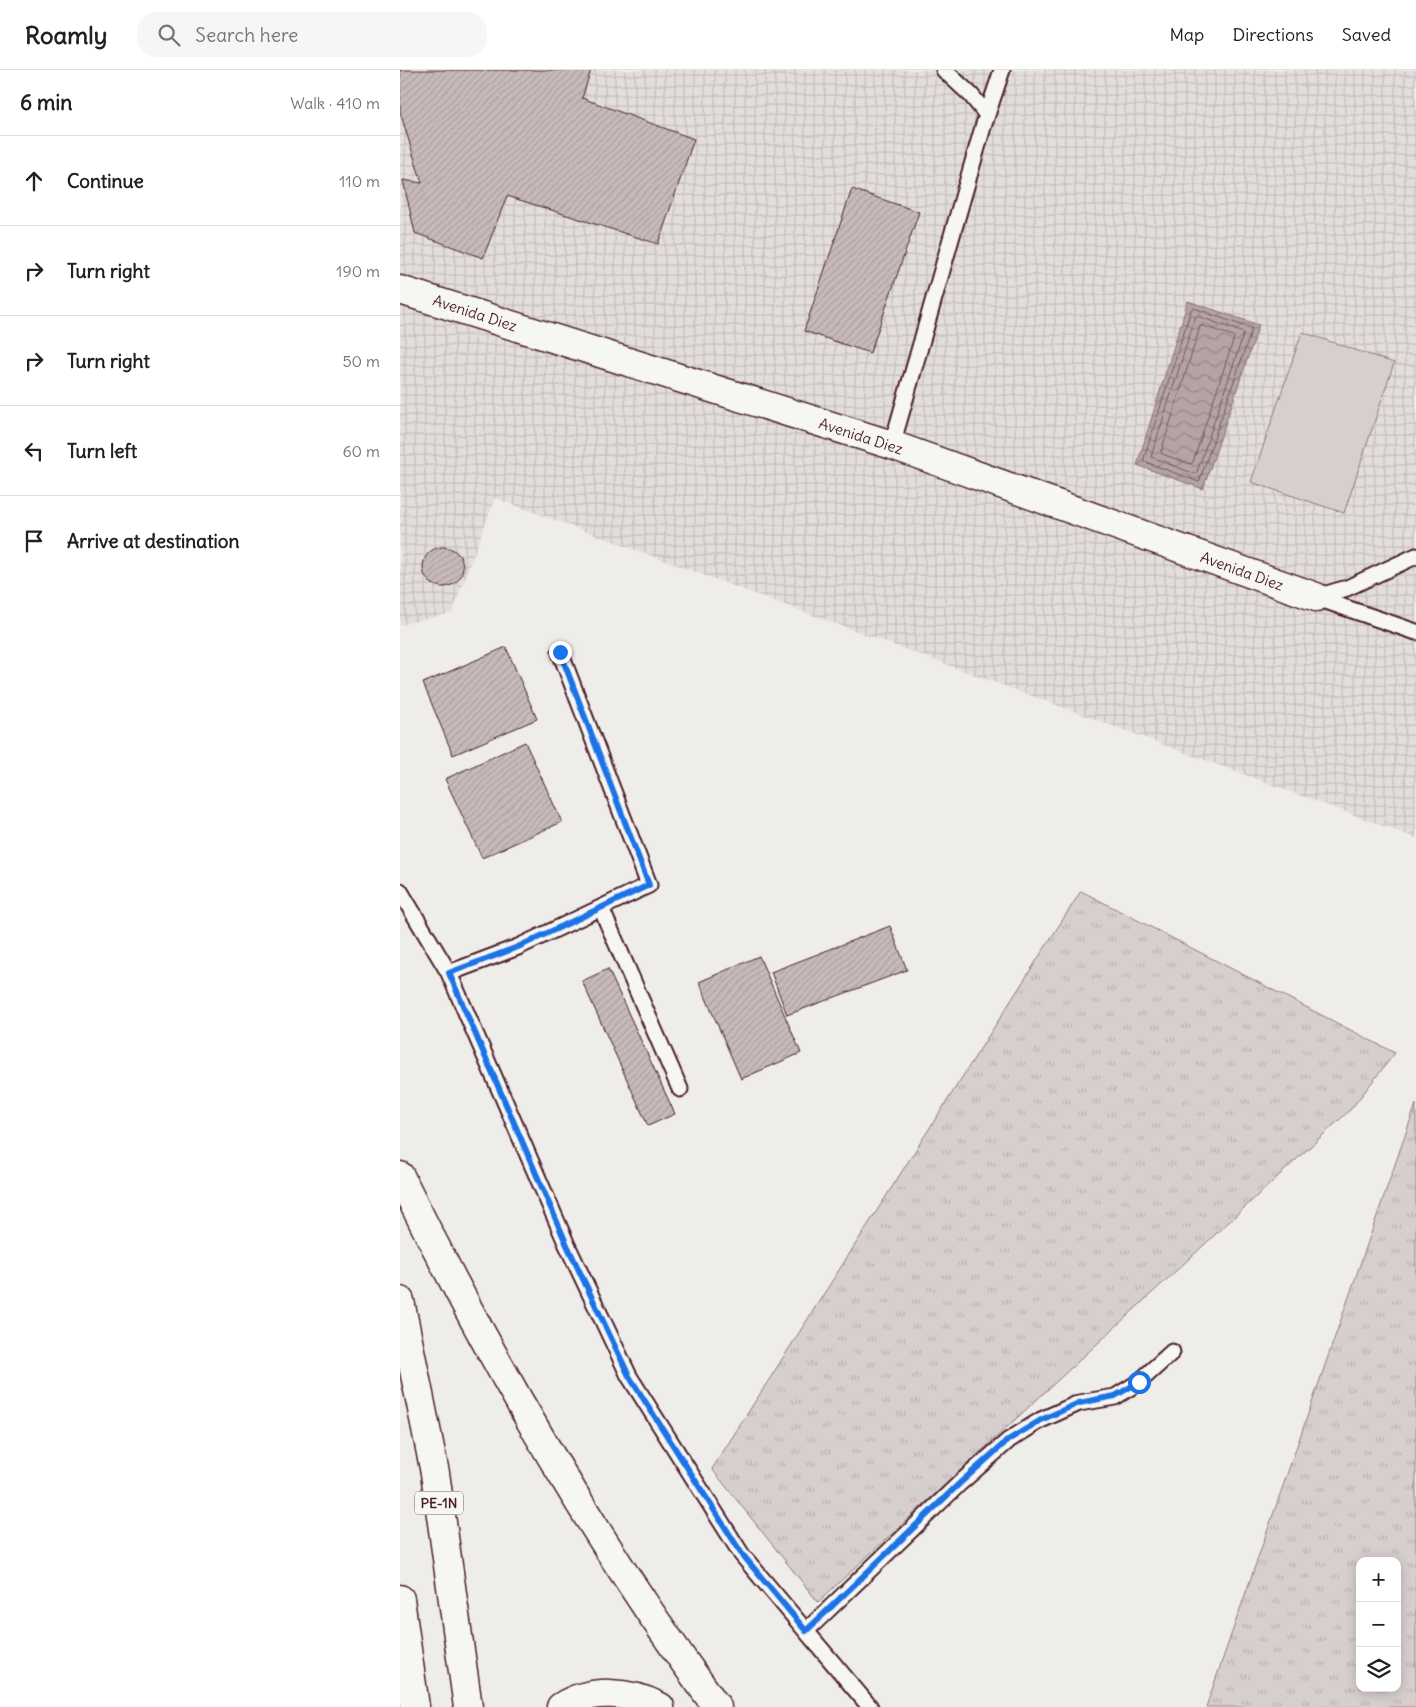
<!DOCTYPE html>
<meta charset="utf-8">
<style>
body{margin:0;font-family:Delius,sans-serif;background:#f6f6f6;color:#202124}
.controls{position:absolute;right:15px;bottom:15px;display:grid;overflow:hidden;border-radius:10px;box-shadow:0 2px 12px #0003}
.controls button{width:45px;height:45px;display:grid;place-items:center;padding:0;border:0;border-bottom:1px solid #e0e0e0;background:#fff;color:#202124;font:25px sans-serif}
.stop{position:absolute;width:15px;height:15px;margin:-11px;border:4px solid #1a73e8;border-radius:50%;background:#fff}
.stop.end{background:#1a73e8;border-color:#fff;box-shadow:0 1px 5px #0008}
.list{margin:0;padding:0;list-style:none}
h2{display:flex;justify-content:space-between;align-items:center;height:65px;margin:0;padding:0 20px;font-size:21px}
h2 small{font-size:16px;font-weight:400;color:#757577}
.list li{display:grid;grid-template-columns:32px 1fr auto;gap:15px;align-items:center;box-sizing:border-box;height:90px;padding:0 20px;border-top:1px solid #e0e0e0}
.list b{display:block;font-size:19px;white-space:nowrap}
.list em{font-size:16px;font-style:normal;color:#757577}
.icon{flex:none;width:28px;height:28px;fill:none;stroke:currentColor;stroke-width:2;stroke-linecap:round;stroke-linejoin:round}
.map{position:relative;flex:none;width:1016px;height:1637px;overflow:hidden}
header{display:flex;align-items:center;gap:30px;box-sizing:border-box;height:70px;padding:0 25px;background:#fff;border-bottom:1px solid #e0e0e0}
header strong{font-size:24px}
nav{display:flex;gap:28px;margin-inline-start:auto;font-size:18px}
.search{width:350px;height:45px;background:#f6f6f6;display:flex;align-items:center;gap:12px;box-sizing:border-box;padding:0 18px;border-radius:20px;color:#757577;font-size:19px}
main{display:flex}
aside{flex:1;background:#fff}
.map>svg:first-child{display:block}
</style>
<header>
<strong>Roamly</strong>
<div class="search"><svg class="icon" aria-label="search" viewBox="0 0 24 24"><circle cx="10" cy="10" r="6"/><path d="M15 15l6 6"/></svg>Search here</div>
<nav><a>Map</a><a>Directions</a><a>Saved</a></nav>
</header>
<main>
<aside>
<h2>6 min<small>Walk · 410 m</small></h2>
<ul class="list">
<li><svg class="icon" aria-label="ahead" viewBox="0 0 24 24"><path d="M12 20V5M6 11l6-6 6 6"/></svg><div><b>Continue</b></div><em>110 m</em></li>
<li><svg class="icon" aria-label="right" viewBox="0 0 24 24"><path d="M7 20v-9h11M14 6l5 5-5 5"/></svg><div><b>Turn right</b></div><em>190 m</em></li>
<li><svg class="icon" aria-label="right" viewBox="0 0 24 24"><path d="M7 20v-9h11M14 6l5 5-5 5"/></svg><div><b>Turn right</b></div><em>50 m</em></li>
<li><svg class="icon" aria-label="left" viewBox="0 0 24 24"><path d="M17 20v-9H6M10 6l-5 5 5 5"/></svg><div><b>Turn left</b></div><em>60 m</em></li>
<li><svg class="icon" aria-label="arrive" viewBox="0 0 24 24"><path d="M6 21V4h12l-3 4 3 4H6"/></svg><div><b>Arrive at destination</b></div></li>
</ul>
</aside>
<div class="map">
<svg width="1016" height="1637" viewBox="0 0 1016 1637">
<defs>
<pattern id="industrial-grid" width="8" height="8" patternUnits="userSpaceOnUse" patternTransform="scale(1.25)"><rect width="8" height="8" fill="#e3dedc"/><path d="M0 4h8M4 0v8" fill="none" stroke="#c4bebd"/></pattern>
<pattern id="grass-tufts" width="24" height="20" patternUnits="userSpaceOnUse" patternTransform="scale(1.25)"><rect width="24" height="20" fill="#d7cfce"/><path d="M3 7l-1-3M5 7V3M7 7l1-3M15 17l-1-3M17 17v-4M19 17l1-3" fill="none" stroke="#bab1b1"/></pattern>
<pattern id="water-waves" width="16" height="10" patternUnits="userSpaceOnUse" patternTransform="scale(1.25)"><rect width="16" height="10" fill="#b4a4a5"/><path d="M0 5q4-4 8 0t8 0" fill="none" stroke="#948587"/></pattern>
<pattern id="building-hatch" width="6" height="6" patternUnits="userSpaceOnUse" patternTransform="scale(1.25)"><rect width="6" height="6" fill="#c6babb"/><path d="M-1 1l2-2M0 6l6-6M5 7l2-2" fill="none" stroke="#ac9fa1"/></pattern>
</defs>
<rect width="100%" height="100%" fill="#efedea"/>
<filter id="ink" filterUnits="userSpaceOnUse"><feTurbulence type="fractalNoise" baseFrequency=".02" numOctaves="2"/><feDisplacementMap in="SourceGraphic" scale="10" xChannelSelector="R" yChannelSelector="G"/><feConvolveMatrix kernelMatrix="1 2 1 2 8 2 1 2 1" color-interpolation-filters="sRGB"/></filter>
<g filter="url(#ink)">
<path fill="url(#industrial-grid)" d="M 0,0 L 1016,0 L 1016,768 L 95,428 L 52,543 L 0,555 Z"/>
<path fill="url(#grass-tufts)" stroke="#90777c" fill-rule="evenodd" d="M 681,821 L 995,983 L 951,1039 L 418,1532 L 312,1399 Z
M 1016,1034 L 1016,1637 L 806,1637 ZM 960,1491 L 997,1491 L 997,1618 L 960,1618 Z"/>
<path fill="#d7cfce" stroke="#90777c" d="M 902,262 L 994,293 L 944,443 L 851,412 Z"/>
<path fill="url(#water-waves)" stroke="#8a6f74" d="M 788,231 L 859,255 L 803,419 L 737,395 Z"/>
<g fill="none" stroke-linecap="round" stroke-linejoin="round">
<path stroke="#74545c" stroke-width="1" d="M 794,238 L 852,259 L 799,412 L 743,391 L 791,240 Z
M 798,246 L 844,263 L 797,402 L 795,404 L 751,387 L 795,248 Z
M 803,256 L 833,266 L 834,268 L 793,392 L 790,394 L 762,384 L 761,382 L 800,257 Z"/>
</g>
<path fill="url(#building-hatch)" stroke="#4a1f2b" d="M 0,0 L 191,0 L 182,28 L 294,69 L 258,174 L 107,126 L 83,188 L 15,163 L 3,110 L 22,113 L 0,42 Z
M 452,119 L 519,142 L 470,283 L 404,261 Z
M23 497a20 20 0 1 1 40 0a20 20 0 1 1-40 0Z
M 106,577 L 137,649 L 53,685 L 23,613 Z
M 125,672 L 162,752 L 82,788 L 45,709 Z
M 490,856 L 507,900 L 387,945 L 371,902 Z
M 359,886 L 401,983 L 341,1009 L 299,912 Z
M 208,899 L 275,1044 L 248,1056 L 182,911 Z"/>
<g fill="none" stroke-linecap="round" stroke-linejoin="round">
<g stroke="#4a1f2b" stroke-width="19">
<path id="lane" d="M 544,0 L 571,25 L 587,45
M 492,375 L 583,57 L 602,0
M 916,527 L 947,518 L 1016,486
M 917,528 L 1016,562
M 0,821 L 49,903 L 167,1175 L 229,1306 L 342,1485 L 470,1637
M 201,838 L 280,1019
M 49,903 L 118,877 L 249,815 L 160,582
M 406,1561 L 560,1413 L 609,1370 L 641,1350 L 679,1333 L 715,1327 L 739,1312 L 772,1282"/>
</g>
<g stroke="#4a1f2b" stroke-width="31">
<path id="street" d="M 0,220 L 492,375 L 916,527"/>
</g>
<g stroke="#4a1f2b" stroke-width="31">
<path id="highway" d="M 0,1106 C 91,1291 194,1471 317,1637
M 0,1231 L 35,1403 L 68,1637
M 0,1529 L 15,1637
M 161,1637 C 190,1618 230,1621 260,1637"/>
</g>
<use href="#lane" stroke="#f6f6f2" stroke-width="15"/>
<use href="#street" stroke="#f6f6f2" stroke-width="28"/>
<use href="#highway" stroke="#f6f6f2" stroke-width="28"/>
</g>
</g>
<g fill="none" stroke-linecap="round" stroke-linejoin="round" filter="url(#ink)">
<path stroke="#1a73e8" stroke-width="6" d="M 160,582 L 249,815 L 118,877 L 49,903 L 167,1175 L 229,1306 L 342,1484 L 406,1561 L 560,1413 L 608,1370 L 641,1350 L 679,1333 L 715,1326 L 739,1312"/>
</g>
<g text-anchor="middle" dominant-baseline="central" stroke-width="4" stroke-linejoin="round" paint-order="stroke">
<rect fill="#f6f6f2" stroke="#7e6067" stroke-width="1" x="15" y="1421.5" width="48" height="23" rx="4"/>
<g font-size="14" font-weight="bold" fill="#4a1f2b">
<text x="39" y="1433">PE-1N</text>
</g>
<g font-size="15" fill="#4a1f2b" stroke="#f6f6f2">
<text transform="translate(75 243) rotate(18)">Avenida Diez</text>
<text transform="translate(461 366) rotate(18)">Avenida Diez</text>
<text transform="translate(842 501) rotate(20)">Avenida Diez</text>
</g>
</g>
</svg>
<div class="controls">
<button>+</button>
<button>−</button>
<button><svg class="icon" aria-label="layers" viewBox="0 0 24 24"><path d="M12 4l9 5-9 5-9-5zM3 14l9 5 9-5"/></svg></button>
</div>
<div class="stop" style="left:739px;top:1312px"></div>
<div class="stop end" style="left:160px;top:582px"></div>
</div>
</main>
